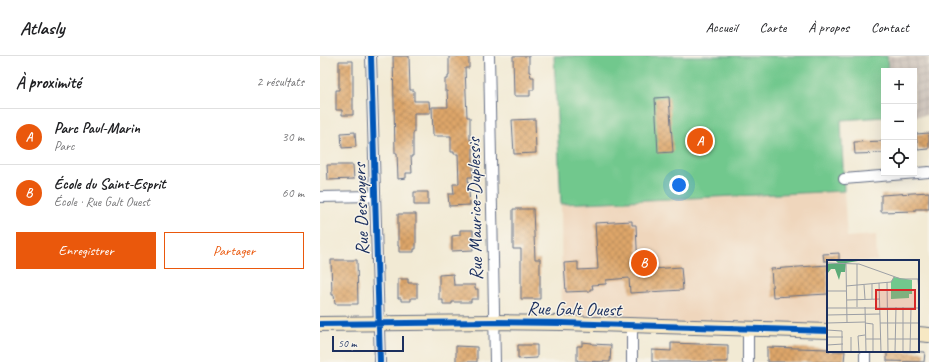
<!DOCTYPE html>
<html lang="fr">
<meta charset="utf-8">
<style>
body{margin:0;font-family:Caveat,sans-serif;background:#f2f2f2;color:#202124}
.controls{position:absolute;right:12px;top:12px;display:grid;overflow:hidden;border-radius:0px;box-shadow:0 4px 16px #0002}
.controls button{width:36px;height:36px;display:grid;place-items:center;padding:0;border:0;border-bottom:1px solid #e0e0e0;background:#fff;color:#202124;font:20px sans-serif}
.scale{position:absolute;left:12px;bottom:10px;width:72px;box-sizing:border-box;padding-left:4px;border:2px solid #1b2f5e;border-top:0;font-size:11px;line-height:14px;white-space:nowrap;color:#1b2f5e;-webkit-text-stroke:3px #f7f3e8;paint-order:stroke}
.you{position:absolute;left:359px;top:129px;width:14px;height:14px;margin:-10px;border:3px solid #fff;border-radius:50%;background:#1a73e8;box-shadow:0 0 0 6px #1a73e833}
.badge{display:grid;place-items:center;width:26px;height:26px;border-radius:50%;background:#ea580c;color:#fff;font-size:13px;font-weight:700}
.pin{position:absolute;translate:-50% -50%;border:2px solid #fff;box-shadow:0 1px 4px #0006}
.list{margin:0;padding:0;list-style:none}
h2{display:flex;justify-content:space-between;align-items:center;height:52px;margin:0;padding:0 16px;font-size:17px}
h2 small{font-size:13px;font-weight:400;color:#757577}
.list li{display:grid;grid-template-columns:26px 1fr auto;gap:12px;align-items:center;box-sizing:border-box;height:56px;padding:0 16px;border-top:1px solid #e0e0e0}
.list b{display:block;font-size:15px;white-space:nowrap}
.list p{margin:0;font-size:13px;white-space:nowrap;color:#757577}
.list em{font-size:13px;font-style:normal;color:#757577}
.actions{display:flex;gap:8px;padding:12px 16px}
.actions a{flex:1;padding:9px 0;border:1px solid #ea580c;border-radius:0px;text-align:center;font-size:14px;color:#ea580c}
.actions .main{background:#ea580c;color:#fff}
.icon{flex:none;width:22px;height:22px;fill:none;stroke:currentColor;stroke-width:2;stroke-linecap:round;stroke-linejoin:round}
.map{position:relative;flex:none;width:609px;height:306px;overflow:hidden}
header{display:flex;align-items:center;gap:24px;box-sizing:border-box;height:56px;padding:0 20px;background:#fff;border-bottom:1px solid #e0e0e0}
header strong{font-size:19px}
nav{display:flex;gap:22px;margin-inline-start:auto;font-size:14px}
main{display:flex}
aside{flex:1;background:#fff}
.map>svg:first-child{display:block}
</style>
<header>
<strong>Atlasly</strong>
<nav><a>Accueil</a><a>Carte</a><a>À propos</a><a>Contact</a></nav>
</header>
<main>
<aside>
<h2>À proximité<small>2 résultats</small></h2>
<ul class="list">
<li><span class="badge">A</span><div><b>Parc Paul-Marin</b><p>Parc</p></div><em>30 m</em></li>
<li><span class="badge">B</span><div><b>École du Saint-Esprit</b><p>École · Rue Galt Ouest</p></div><em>60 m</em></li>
</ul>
<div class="actions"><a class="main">Enregistrer</a><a>Partager</a></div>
</aside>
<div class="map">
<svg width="609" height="306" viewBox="0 0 609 306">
<defs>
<pattern id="industrial-grid" width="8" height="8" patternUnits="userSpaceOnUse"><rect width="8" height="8" fill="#cdc2b9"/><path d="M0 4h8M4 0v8" fill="none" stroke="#afa7a1"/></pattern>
<pattern id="building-cross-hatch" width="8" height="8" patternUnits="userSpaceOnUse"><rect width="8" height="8" fill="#dea669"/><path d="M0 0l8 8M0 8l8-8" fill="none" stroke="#b3885a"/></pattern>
</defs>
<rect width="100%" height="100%" fill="#f7f3e8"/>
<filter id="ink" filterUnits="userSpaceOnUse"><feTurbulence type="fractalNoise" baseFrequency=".025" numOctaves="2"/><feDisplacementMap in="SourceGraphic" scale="8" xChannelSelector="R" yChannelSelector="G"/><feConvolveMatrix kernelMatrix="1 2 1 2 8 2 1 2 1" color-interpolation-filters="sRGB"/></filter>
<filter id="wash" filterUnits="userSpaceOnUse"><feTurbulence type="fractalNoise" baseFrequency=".012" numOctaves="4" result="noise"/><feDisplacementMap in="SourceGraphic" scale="16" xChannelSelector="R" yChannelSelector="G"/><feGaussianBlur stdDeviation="0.9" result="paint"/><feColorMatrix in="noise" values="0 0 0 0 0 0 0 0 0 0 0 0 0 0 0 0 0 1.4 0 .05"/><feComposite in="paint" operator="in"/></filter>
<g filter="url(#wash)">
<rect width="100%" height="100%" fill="#f2ead4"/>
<path fill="#efd6bc" d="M 524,135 L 527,181 L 556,179 L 557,205 L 508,205 L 508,275 L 242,267 L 241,148 Z"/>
<path fill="url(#industrial-grid)" d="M 567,0 L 609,0 L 609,59 L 594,60 L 594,15 L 568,15 Z"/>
<path fill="#71c88d" stroke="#467c76" d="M 234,0 L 567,0 L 568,15 L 564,15 L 564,61 L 521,64 L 524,135 L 241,148 Z"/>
<g id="blocks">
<path fill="url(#building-cross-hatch)" d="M 73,0 L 89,0 L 90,34 L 94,34 L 94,45 L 109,45 L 110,57 L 94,57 L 94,77 L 93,77 L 93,100 L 91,100 L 92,117 L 86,117 L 86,122 L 78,123 L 77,97 L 75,97 Z
M 129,0 L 149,0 L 149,12 L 145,12 L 147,61 L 150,61 L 150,84 L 153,84 L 153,121 L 148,121 L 150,149 L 129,150 L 128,138 L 134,138 L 133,128 L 139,128 L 138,98 L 134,98 L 134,96 L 131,96 L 131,80 L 113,80 L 112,51 L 128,51 L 127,35 L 125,35 L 125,23 L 128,23 L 128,20 L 129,20 Z
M 193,0 L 209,0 L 209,16 L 210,16 L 211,21 L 214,21 L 214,34 L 210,34 L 210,40 L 194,40 Z
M 19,5 L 33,5 L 33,59 L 22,59 L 22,54 L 16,54 L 16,34 L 19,34 Z
M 349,41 L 353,96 L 338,97 L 335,42 Z
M 215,63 L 216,97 L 194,98 L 192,64 Z
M 35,76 L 36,91 L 22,92 L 21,77 Z
M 609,77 L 609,93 L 598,94 L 596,78 Z
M 564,85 L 564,97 L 535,98 L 534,86 Z
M 7,109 L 33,109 L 34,123 L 8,124 Z
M 94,136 L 108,136 L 108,149 L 94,149 Z
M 609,136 L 609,153 L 595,153 L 595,155 L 561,156 L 561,139 Z
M 193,153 L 213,153 L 215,203 L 220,203 L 220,243 L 201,243 L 201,193 L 193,193 Z
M 78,158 L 96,158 L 96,193 L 94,193 L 94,196 L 79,196 L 79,190 L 78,190 Z
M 312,165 L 312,169 L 316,169 L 318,214 L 361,211 L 363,234 L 310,237 L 309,222 L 286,224 L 286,228 L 272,229 L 273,233 L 270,233 L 270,235 L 246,236 L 244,207 L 258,206 L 258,214 L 278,213 L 275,167 Z
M 140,174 L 153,174 L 153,194 L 132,195 L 132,180 L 140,179 Z
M 519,197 L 519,205 L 504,205 L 503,198 Z
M 11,204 L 37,204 L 38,248 L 15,248 L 14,239 L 12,239 Z
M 508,209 L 508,238 L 453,241 L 451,213 Z
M 133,218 L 134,229 L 155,229 L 155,233 L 158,233 L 158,243 L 151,243 L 151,246 L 132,246 L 132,248 L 123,248 L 123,244 L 119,244 L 119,219 Z
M 78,223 L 88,223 L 88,227 L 97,227 L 97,242 L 91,242 L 91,245 L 81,245 L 81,242 L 78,242 Z
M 262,286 L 272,287 L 272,288 L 291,289 L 290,306 L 257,305 L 257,290 L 262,290 Z
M 351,287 L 408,289 L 408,306 L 332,306 L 332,294 L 351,295 Z
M 198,289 L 217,289 L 217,302 L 198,303 Z
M 136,290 L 157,291 L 157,306 L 136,306 Z
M 447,291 L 508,293 L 508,295 L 525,295 L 524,306 L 447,306 Z
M 567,295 L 605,296 L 604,306 L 567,305 Z"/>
</g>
</g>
<g filter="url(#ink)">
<use href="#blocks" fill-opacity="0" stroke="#667087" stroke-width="1"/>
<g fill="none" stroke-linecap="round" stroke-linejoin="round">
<g stroke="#667087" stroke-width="12">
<path id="street" d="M 51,0 L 60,306
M 169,0 L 175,306
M 524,123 L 609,116
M 0,141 L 55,140
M 312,306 L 312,269
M 428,306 L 428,272
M 545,306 L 545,295"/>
</g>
<g stroke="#667087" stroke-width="16">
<path id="secondary" d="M 0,268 L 174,266 L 242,267 L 508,275
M 598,278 L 609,279"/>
</g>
<use href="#street" stroke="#fff" stroke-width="10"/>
<use href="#secondary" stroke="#f7e8c3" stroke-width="14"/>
<g stroke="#f7f3e8" stroke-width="8">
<path id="cycleway" d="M 51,0 L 60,306
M 0,268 L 174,266 L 242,267 L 508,275"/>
</g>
<use href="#cycleway" stroke="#0057b8" stroke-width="6"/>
</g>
</g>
<g text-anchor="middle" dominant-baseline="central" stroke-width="3" stroke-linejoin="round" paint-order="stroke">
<g font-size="19" fill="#1b2f5e" stroke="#f7f3e8">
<text transform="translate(41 153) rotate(-92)">Rue Desnoyers</text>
<text transform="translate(155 153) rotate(-91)">Rue Maurice-Duplessis</text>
<text transform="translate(254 253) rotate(1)">Rue Galt Ouest</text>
</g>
</g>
<g transform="translate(507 204)">
<rect width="92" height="92" fill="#f2ead4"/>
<path d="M 8,0 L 37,0 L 19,3 L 18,12 L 14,12 L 12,20 L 8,9 L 4,9 L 0,14 L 0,4 L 11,3 Z" fill="#5cac78"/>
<path d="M 67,17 L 85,20 L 85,34 L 82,34 L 82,38 L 64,39 L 64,22 Z" fill="#71c88d"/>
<path fill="none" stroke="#9c9fa5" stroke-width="1" d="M 0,3 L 32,4 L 74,19 L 92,19M 19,4 L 20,62M 30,4 L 30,47M 91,19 L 92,32M 60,22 L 61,92M 52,23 L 54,92M 45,24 L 45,39M 37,25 L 38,39M 19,26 L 64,22 L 67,17M 0,31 L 19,31M 20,40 L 53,39M 38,47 L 39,92M 0,48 L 92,48M 0,55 L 53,54M 0,63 L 38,62M 38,63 L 46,64 L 46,92M 53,63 L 92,63M 0,70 L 15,71 L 15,92M 0,77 L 16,77M 24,77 L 24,92M 39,79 L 54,79M 61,79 L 92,79M 0,85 L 16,84M 32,92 L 31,76 L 38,75M 68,92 L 69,47M 76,92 L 76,47M 83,92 L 84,48"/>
<path fill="#d62828" fill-opacity="0.15" stroke="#d62828" stroke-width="2" d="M 49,30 L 88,30 L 88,49 L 49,49 Z"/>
<rect width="92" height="92" fill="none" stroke="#1b2f5e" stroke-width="2"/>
</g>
</svg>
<div class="controls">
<button>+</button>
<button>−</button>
<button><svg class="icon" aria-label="locate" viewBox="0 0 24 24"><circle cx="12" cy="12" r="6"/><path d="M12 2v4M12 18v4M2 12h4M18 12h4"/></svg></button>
</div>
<div class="scale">50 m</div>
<div class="you"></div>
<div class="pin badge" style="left:380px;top:85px">A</div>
<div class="pin badge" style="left:324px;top:207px">B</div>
</div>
</main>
